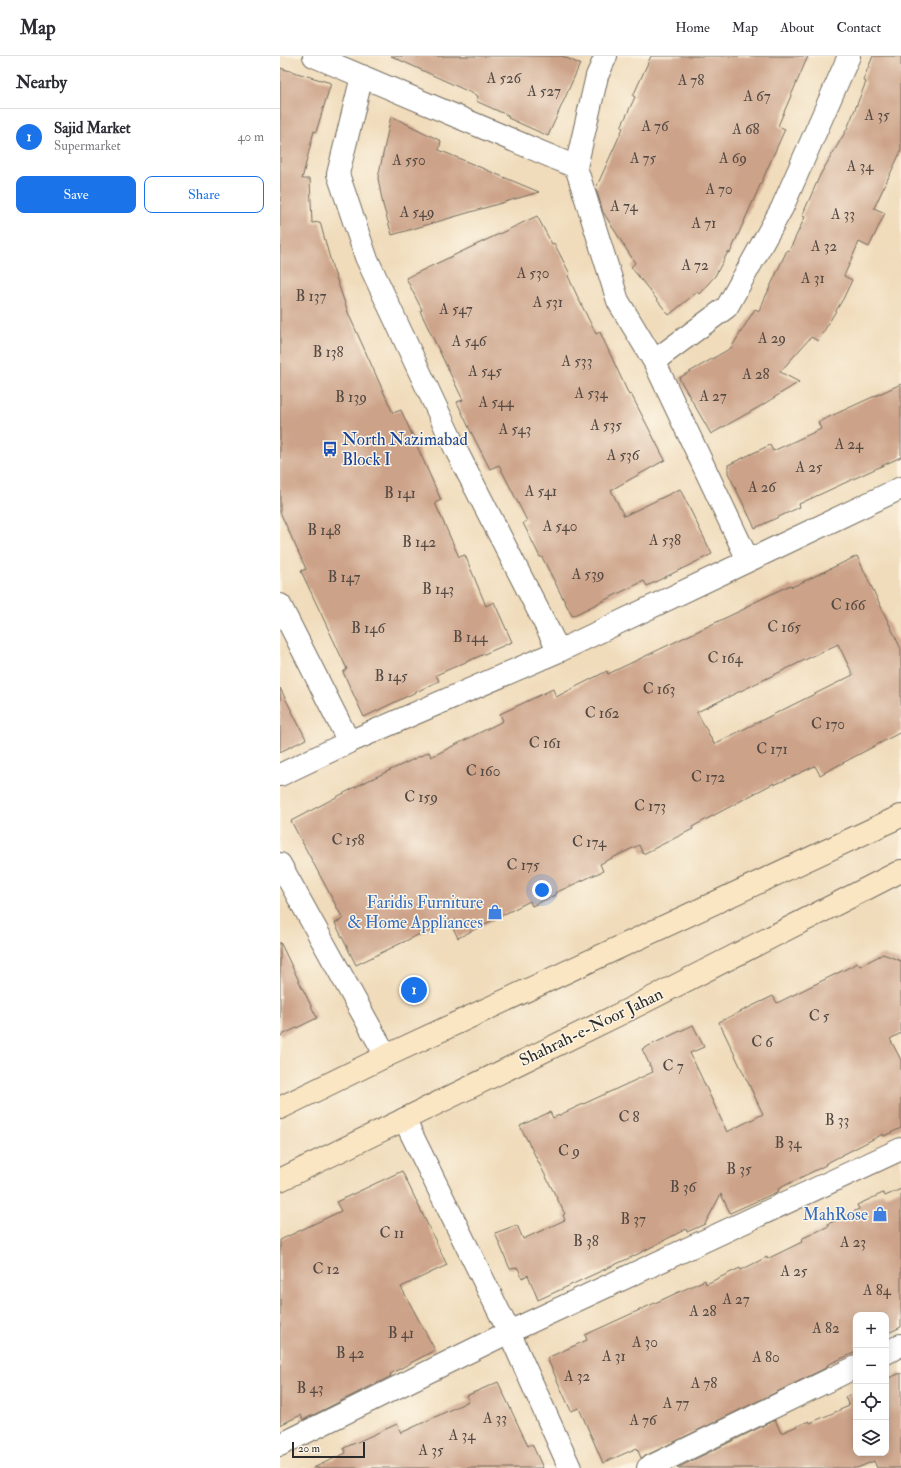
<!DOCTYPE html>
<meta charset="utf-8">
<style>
body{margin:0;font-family:"IM FELL Double Pica",serif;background:#f2f2f3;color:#2b2b33}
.controls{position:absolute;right:12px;bottom:12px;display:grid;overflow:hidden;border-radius:8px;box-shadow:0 2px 10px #0003}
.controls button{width:36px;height:36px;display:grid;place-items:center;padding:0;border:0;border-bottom:1px solid #e1e1e2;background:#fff;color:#2b2b33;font:20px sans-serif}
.scale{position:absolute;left:12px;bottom:10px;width:73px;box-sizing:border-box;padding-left:4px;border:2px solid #2b2b2b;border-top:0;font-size:11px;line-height:14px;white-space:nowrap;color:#2b2b2b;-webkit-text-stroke:3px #fcf5e5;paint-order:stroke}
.you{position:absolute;left:262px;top:834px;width:14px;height:14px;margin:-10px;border:3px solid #fff;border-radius:50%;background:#1a73e8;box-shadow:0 0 0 6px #1a73e833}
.badge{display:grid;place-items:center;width:26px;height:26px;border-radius:50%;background:#1a73e8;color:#fff;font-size:13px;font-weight:700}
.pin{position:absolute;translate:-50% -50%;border:2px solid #fff;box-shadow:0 1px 4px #0006}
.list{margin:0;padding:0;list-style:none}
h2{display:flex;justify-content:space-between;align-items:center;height:52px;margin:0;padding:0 16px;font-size:17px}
h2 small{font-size:13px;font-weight:400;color:#7c7c81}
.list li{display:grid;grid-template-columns:26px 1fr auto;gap:12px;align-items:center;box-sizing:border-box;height:56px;padding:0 16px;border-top:1px solid #e1e1e2}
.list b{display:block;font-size:15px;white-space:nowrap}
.list p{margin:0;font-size:13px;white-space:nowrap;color:#7c7c81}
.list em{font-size:13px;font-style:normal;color:#7c7c81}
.actions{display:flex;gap:8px;padding:12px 16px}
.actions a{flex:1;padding:9px 0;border:1px solid #1a73e8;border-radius:8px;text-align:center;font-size:14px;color:#1a73e8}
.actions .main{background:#1a73e8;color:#fff}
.icon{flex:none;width:22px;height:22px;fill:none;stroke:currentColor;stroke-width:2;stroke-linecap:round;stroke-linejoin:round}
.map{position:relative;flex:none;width:621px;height:1412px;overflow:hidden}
header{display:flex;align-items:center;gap:24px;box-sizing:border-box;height:56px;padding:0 20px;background:#fff;border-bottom:1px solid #e1e1e2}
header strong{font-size:19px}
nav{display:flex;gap:22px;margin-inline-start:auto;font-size:14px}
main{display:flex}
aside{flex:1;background:#fff}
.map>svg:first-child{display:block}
</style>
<header>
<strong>Map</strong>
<nav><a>Home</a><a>Map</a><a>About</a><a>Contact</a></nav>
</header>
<main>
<aside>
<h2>Nearby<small></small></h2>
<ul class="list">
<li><span class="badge">1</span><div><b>Sajid Market</b><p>Supermarket</p></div><em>40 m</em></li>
</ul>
<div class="actions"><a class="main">Save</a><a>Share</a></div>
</aside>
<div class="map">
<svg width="621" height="1412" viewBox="0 0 621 1412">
<rect width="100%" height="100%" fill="#fcf5e5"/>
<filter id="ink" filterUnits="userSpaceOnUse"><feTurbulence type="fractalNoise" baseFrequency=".025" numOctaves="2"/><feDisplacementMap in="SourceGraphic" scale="8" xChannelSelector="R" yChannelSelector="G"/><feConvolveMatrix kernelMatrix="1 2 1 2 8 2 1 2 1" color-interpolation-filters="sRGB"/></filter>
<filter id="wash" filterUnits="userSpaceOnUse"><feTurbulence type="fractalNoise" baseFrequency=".012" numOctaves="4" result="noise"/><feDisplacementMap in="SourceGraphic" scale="16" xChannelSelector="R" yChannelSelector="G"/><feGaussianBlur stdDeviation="0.9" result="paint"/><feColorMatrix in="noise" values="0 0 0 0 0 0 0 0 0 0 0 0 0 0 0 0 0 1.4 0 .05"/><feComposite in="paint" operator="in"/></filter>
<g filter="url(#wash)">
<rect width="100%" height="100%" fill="#f0dcbb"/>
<g id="blocks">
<path fill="#cca288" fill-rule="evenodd" d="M 111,0 L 282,0 L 300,8 L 268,80 L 228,62 L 229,60 L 196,45 L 198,40 Z
M 371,0 L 528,0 L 498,70 L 505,73 L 450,197 L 448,196 L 435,220 L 419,238 L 417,236 L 389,259 L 351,211 L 355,207 L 323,156 L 316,132 L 343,72 L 341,71 L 355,41 L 353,40 Z
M 593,0 L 621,0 L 621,95 L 594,152 L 605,157 L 589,191 L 579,186 L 564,220 L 572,224 L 563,243 L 538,285 L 531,281 L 500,316 L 519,326 L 479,351 L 431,378 L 399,322 L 451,292 L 475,253 L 479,255 L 507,194 L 509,195 L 525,161 L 522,160 L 540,119 L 567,73 L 586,26 L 583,24 Z
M 0,12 L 51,27 L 36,76 L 34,75 L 22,123 L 30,123 L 32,167 L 40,166 L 52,210 L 69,259 L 113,357 L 121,354 L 161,444 L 155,447 L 179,501 L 185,499 L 206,550 L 214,546 L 232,586 L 156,619 L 159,625 L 84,661 L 63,616 L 67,613 L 21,515 L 26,513 L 0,456 Z
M 111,60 L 161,85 L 159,94 L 259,136 L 112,179 L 103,149 L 98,122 Z
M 257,160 L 272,188 L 274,187 L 290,218 L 288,220 L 299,244 L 316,278 L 320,276 L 349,339 L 351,338 L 385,404 L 331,434 L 344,460 L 400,433 L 432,498 L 367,530 L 364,525 L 292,560 L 262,501 L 260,501 L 243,467 L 247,465 L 219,409 L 210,413 L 191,376 L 177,346 L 183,344 L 140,255 L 142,254 L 126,222 Z
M 621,328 L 621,401 L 519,448 L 520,451 L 475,472 L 448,417 L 448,409 L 490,389 L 493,395 L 541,373 L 538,366 Z
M 577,500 L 621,593 L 621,676 L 540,719 L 535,710 L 494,729 L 494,727 L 412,771 L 413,773 L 363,798 L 359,789 L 320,808 L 323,815 L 275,837 L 275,839 L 252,850 L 250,845 L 178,882 L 169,864 L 76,909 L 55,867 L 63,863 L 11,765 L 85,726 L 149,696 L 151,701 L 223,665 L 220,658 L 273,633 L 276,641 L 327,615 L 328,618 L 466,552 L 465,551 L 510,529 L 512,531 ZM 558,588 L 573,619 L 434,688 L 417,656 Z
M 0,632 L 26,683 L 0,696 Z
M 0,886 L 37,962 L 0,980 Z
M 603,898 L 621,905 L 621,977 L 610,983 L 621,1004 L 621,1072 L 604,1080 L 603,1078 L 545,1108 L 546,1109 L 498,1133 L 499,1135 L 450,1157 L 441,1138 L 425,1168 L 407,1176 L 406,1173 L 356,1199 L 258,1244 L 248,1219 L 242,1222 L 238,1212 L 230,1213 L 215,1177 L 237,1169 L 243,1183 L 285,1164 L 283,1159 L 285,1158 L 240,1070 L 270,1056 L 273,1062 L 373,1016 L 362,993 L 413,969 L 424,991 L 410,997 L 447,1076 L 483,1058 L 439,966 L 493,940 L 497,947 L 578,907 L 580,910 Z
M 122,1115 L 167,1209 L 121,1231 L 155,1294 L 110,1318 L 111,1320 L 23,1364 L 21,1359 L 0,1369 L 0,1184 L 61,1155 L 56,1146 Z
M 621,1133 L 621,1271 L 606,1278 L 606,1259 L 576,1259 L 576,1296 L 547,1309 L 548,1311 L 361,1402 L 357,1392 L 323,1407 L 299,1352 L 291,1355 L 267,1302 L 307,1284 L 305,1279 L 340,1263 L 425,1224 L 426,1228 L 460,1212 L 461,1214 L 487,1201 L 487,1203 L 522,1186 L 521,1183 L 549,1170 L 548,1168 L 579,1153 L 577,1149 L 603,1137 L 605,1140 Z
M 621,1317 L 621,1412 L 597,1412 L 594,1405 L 577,1412 L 397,1412 L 495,1364 L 501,1377 L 529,1365 L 530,1367 L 569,1350 L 565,1341 L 576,1337 L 576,1397 L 606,1397 L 606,1323 Z
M 218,1326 L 248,1390 L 252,1388 L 263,1412 L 33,1412 L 66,1397 L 64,1392 L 117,1368 L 121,1377 L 189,1345 L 186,1340 Z"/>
</g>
</g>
<g filter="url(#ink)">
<use href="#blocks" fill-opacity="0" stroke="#70695d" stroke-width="1"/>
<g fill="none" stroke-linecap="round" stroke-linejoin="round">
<g stroke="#70695d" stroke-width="24">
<path id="minor" d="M 34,0 L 296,111
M 326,0 L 317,20 L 296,111 L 338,245 L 374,305 L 468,504
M 82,20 L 58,118 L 86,201 L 177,396 L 279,595
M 374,305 L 447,251 L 502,152 L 569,0
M 0,549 L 69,686
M 0,719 L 69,686 L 279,595 L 621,432
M 0,808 L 106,1000
M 124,1063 L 229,1276 L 290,1412
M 606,1297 L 621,1289
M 0,1389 L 229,1276 L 621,1093
M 368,1412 L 576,1311"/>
</g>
<g stroke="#70695d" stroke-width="24">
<path id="secondary" d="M 0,1052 L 106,1000 L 621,760
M 0,1124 L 350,953 L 621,815"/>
</g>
<use href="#minor" stroke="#fff" stroke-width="22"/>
<use href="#secondary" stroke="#fbe6c4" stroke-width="22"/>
</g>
</g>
<defs>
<g id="bus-bare" transform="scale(1.2)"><path d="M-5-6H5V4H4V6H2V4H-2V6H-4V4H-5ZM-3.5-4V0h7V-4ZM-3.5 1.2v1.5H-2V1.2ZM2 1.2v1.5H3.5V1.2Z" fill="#1a4fb4" stroke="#fcf5e5" stroke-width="2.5" paint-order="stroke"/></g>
<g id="shop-bare" transform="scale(1.2)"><path d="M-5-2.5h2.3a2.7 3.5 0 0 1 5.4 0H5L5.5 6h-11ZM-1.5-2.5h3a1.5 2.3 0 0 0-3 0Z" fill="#3f7fe0" stroke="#fcf5e5" stroke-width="2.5" paint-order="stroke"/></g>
</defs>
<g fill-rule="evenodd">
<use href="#bus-bare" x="50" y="393"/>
<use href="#shop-bare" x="215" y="856"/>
<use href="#shop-bare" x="600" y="1158"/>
</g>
<g text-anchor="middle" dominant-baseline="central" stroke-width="3" stroke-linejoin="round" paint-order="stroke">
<g font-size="15" fill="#534942">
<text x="224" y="22">A 526</text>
<text x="411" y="24">A 78</text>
<text x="264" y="35">A 527</text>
<text x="477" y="40">A 67</text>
<text x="597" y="59">A 35</text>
<text x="375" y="70">A 76</text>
<text x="466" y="73">A 68</text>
<text x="363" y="102">A 75</text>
<text x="453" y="102">A 69</text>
<text x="129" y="104">A 550</text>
<text x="580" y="110">A 34</text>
<text x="439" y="133">A 70</text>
<text x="344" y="150">A 74</text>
<text x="137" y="156">A 549</text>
<text x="563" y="158">A 33</text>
<text x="424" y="167">A 71</text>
<text x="544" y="190">A 32</text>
<text x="415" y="209">A 72</text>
<text x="253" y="217">A 530</text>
<text x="533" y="222">A 31</text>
<text x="31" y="240">B 137</text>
<text x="268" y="246">A 531</text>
<text x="176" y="253">A 547</text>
<text x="492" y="282">A 29</text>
<text x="189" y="285">A 546</text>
<text x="48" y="296">B 138</text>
<text x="297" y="305">A 533</text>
<text x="205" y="315">A 545</text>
<text x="476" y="318">A 28</text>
<text x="311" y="337">A 534</text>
<text x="433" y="340">A 27</text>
<text x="71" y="341">B 139</text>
<text x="216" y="346">A 544</text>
<text x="326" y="369">A 535</text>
<text x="235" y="373">A 543</text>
<text x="569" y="388">A 24</text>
<text x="343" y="399">A 536</text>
<text x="529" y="411">A 25</text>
<text x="482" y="431">A 26</text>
<text x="261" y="435">A 541</text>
<text x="120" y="437">B 141</text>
<text x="280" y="470">A 540</text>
<text x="44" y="474">B 148</text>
<text x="385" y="484">A 538</text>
<text x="139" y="486">B 142</text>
<text x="308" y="518">A 539</text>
<text x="64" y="521">B 147</text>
<text x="158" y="533">B 143</text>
<text x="568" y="549">C 166</text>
<text x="504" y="571">C 165</text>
<text x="88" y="572">B 146</text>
<text x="190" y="581">B 144</text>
<text x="445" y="602">C 164</text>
<text x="111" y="620">B 145</text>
<text x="379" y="633">C 163</text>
<text x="322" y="657">C 162</text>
<text x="548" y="668">C 170</text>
<text x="265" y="687">C 161</text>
<text x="492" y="693">C 171</text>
<text x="203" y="715">C 160</text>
<text x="428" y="721">C 172</text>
<text x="141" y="741">C 159</text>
<text x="370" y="750">C 173</text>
<text x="68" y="784">C 158</text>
<text x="309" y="786">C 174</text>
<text x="243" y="809">C 175</text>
<text x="539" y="960">C 5</text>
<text x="482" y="986">C 6</text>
<text x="393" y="1010">C 7</text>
<text x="349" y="1061">C 8</text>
<text x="557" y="1064">B 33</text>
<text x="508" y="1087">B 34</text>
<text x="289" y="1095">C 9</text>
<text x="459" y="1113">B 35</text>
<text x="403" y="1131">B 36</text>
<text x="353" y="1163">B 37</text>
<text x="112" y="1177">C 11</text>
<text x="306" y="1185">B 38</text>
<text x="573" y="1186">A 23</text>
<text x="46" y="1213">C 12</text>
<text x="514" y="1215">A 25</text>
<text x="597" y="1234">A 84</text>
<text x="456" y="1243">A 27</text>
<text x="423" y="1255">A 28</text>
<text x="546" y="1272">A 82</text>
<text x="121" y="1277">B 41</text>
<text x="365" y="1286">A 30</text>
<text x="70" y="1297">B 42</text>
<text x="334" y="1300">A 31</text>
<text x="486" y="1301">A 80</text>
<text x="297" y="1320">A 32</text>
<text x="424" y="1327">A 78</text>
<text x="30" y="1332">B 43</text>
<text x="396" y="1347">A 77</text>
<text x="215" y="1362">A 33</text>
<text x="363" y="1364">A 76</text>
<text x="182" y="1379">A 34</text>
<text x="151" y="1394">A 35</text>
</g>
<g font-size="17" fill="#164399" stroke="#fcf5e5" text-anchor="start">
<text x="62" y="383">North Nazimabad<tspan x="62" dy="20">Block I</tspan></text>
</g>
<g font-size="17" fill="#366cbe" stroke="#fcf5e5" text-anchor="end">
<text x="203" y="846">Faridis Furniture<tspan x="203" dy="20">&amp; Home Appliances</tspan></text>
<text x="588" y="1158">MahRose</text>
</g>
<g font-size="17" fill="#2b2b2b" stroke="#fcf5e5">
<text transform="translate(311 971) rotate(-26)">Shahrah-e-Noor Jahan</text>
</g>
</g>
</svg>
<div class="controls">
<button>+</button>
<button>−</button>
<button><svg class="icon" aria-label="locate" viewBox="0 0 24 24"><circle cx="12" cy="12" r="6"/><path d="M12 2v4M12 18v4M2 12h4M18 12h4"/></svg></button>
<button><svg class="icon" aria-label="layers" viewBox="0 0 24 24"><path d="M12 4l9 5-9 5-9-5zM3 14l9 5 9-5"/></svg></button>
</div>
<div class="scale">20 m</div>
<div class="you"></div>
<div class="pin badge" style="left:134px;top:934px">1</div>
</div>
</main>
